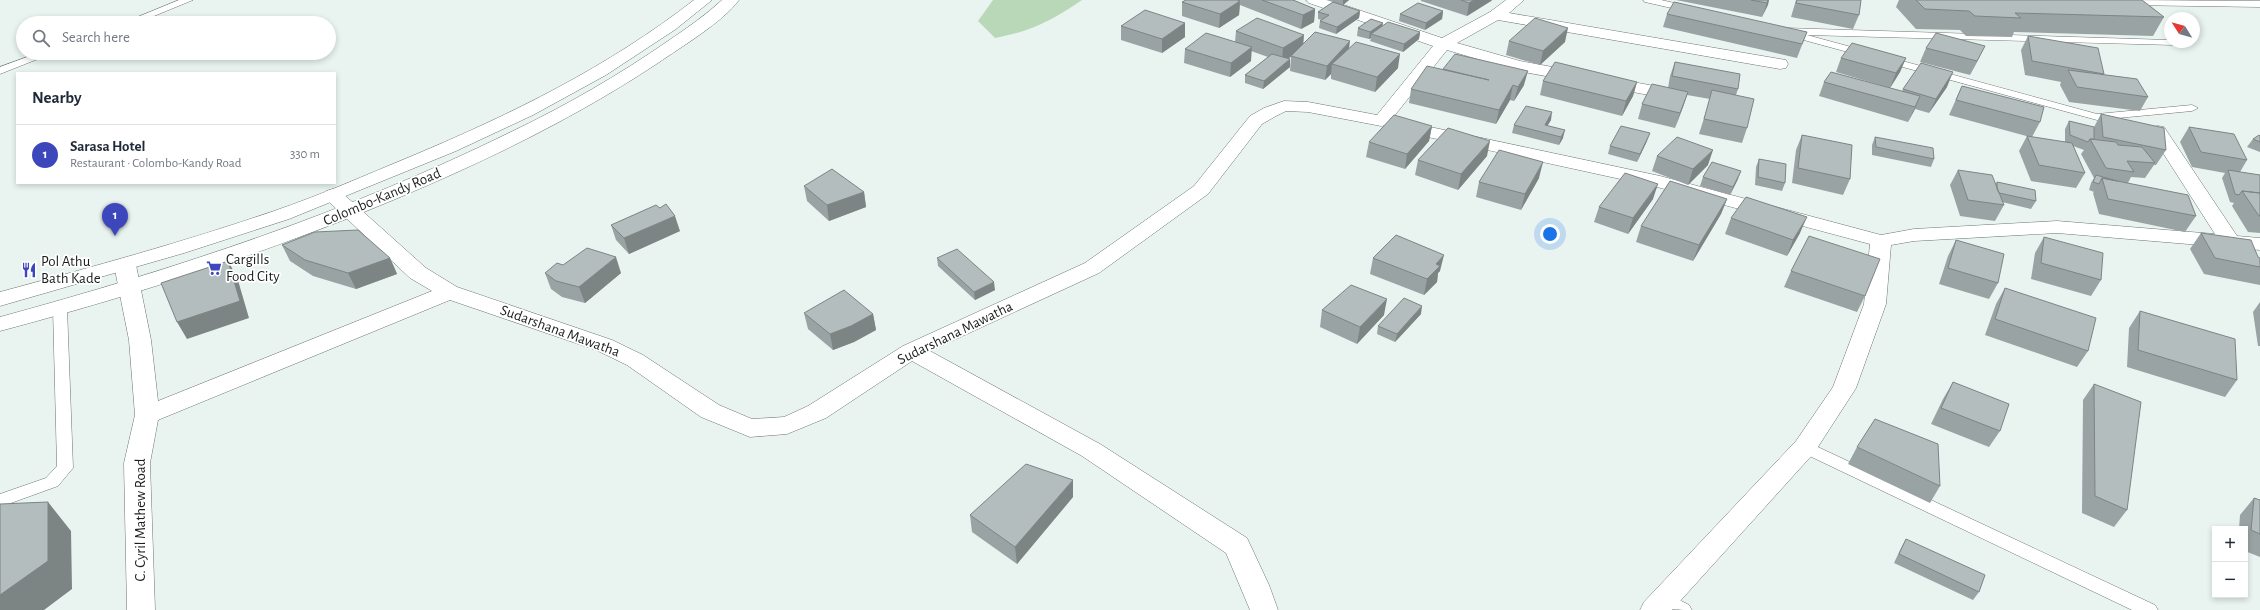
<!DOCTYPE html>
<meta charset="utf-8">
<style>
body{margin:0;font-family:"Alegreya Sans",sans-serif;background:#f2f2f3;color:#1f2937}
.controls{position:absolute;right:12px;bottom:12px;display:grid;overflow:hidden;border-radius:0px;box-shadow:0 2px 6px #0003}
.controls button{width:36px;height:36px;display:grid;place-items:center;padding:0;border:0;border-bottom:1px solid #e0e1e3;background:#fff;color:#1f2937;font:20px sans-serif}
.compass{position:absolute;left:2164px;top:12px;width:36px;height:36px;border-radius:50%;background:#fff;box-shadow:0 2px 6px #0003;rotate:307deg}
.you{position:absolute;left:1550px;top:234px;width:14px;height:14px;margin:-10px;border:3px solid #fff;border-radius:50%;background:#1a73e8;box-shadow:0 0 0 6px #1a73e833}
.badge{display:grid;place-items:center;width:26px;height:26px;border-radius:50%;background:#3c47bb;color:#fff;font-size:13px;font-weight:700}
.pin{position:absolute;translate:-50% -33px;filter:drop-shadow(0 1px 2px #0008)}
.pin::after{content:'';position:absolute;top:21px;width:14px;height:12px;background:inherit;clip-path:polygon(0 0,100% 0,50% 100%)}
.list{margin:0;padding:0;list-style:none}
h2{display:flex;justify-content:space-between;align-items:center;height:52px;margin:0;padding:0 16px;font-size:17px}
h2 small{font-size:13px;font-weight:400;color:#747a83}
.list li{display:grid;grid-template-columns:26px 1fr auto;gap:12px;align-items:center;box-sizing:border-box;height:60px;padding:0 16px;border-top:1px solid #e0e1e3}
.list b{display:block;font-size:15px;white-space:nowrap}
.list p{margin:0;font-size:13px;white-space:nowrap;color:#747a83}
.list em{font-size:13px;font-style:normal;color:#747a83}
.icon{flex:none;width:22px;height:22px;fill:none;stroke:currentColor;stroke-width:2;stroke-linecap:round;stroke-linejoin:round}
.map{position:relative;flex:none;width:2260px;height:610px;overflow:hidden}
.search{position:absolute;background:#fff;box-shadow:0 2px 6px #0003;left:16px;top:16px;width:320px;height:44px;display:flex;align-items:center;gap:10px;box-sizing:border-box;padding:0 14px;border-radius:22px;color:#747a83;font-size:15px}
.panel{position:absolute;background:#fff;box-shadow:0 2px 6px #0003;left:16px;top:72px;width:320px;height:112px;border-radius:0px}
.map>svg:first-child{display:block}
</style>
<div class="map">
<svg width="2260" height="610" viewBox="0 0 2260 610">
<rect width="100%" height="100%" fill="#e9f4f1"/>
<path fill="#b9d8b8" d="M 993,0 L 1082,0 C 1051,21 1032,31 995,38 L 978,21 Z"/>
<g fill="none" stroke-linecap="round" stroke-linejoin="round">
<g stroke="#6c7573" stroke-width="1">
<path id="service" d="M 179,0 L 193,0 L 137,23 L 123,23 Z
M 1643,0 L 1661,0 L 1692,7 L 1694,9 L 1689,12 L 1645,2 Z
M 2122,0 L 2260,1 L 2260,7 L 2126,5 L 2123,4 Z
M 1785,28 L 2169,40 L 2174,43 L 2173,45 L 1807,35 L 2097,114 L 2192,105 L 2198,108 L 2192,111 L 2097,120 L 1800,39 L 1799,37 L 1801,35 L 1781,33 L 1780,31 Z
M 38,53 L 53,53 L 0,74 L 0,67 Z
M 60,304 L 67,308 L 73,468 L 58,486 L 0,507 L 0,494 L 46,478 L 57,466 L 53,308 Z
M 1805,441 L 2155,605 L 2158,610 L 2132,610 L 1799,451 L 1797,447 L 1799,443 Z
M 1664,592 L 1689,605 L 1692,610 C 1678,610 1662,610 1655,599 L 1658,594 Z"/>
</g>
<g stroke="#6c7573" stroke-width="1">
<path id="minor" d="M 1306,0 L 1329,0 L 1442,38 L 1490,12 L 1506,0 L 1524,0 L 1509,13 L 1780,59 L 1786,60 L 1788,64 L 1786,68 L 1780,69 L 1498,20 L 1457,43 L 1520,61 L 1649,85 L 1655,86 L 1658,90 L 1655,94 L 1649,95 L 1518,71 L 1447,50 L 1387,125 L 1381,126 L 1308,112 L 1286,111 L 1276,116 L 1262,124 L 1208,194 L 1099,273 L 930,351 L 1100,444 L 1247,538 L 1269,585 L 1278,610 L 1250,610 L 1226,553 L 1082,456 L 912,361 L 826,418 L 787,434 L 750,437 L 701,417 L 627,365 L 596,350 L 450,300 L 158,420 L 150,463 L 155,610 L 127,610 L 124,463 L 135,415 L 129,340 L 114,265 L 118,260 L 125,259 L 132,260 L 136,265 L 151,340 L 158,401 L 432,291 L 410,278 L 326,199 L 323,195 L 326,191 L 333,189 L 340,191 L 426,268 L 457,287 L 612,340 L 643,355 L 719,405 L 752,419 L 784,417 L 808,406 L 903,346 L 1085,263 L 1194,186 L 1250,116 L 1264,108 L 1284,101 L 1308,102 L 1377,115 L 1433,46 L 1309,3 Z
M 1402,121 L 1660,176 L 1881,235 L 1914,229 L 2057,221 L 2215,234 L 2149,131 L 2152,127 L 2158,126 L 2164,127 L 2237,236 L 2260,238 L 2260,250 L 2057,233 L 1914,241 L 1891,245 L 1886,304 L 1856,388 L 1814,453 L 1672,610 L 1640,610 L 1644,602 L 1796,441 L 1833,387 L 1864,304 L 1870,244 L 1657,187 L 1396,130 L 1393,126 L 1396,122 Z"/>
</g>
<g stroke="#6c7573" stroke-width="1">
<path id="trunk" d="M 694,0 L 712,0 L 676,29 L 606,75 L 533,115 L 456,151 L 289,219 L 184,253 L 0,306 L 0,292 C 92,267 184,242 274,211 C 321,195 366,175 412,156 C 512,114 608,67 694,0 Z
M 722,0 L 739,0 C 723,22 681,47 658,63 C 593,106 524,142 453,174 C 307,240 154,290 0,331 L 0,317 C 176,269 349,212 513,131 C 567,105 619,75 668,41 C 687,28 706,15 722,0 Z"/>
</g>
<use href="#service" fill="#fff" fill-rule="evenodd"/>
<use href="#minor" fill="#fff" fill-rule="evenodd"/>
<use href="#trunk" fill="#fff" fill-rule="evenodd"/>
</g>
<path fill="#9aa3a3" d="M 1186,0 L 1293,0 L 1315,9 L 1314,22 L 1301,29 L 1240,5 L 1239,15 L 1219,28 L 1182,16 L 1182,2 Z
M 1326,0 L 1349,0 L 1343,5 L 1360,11 L 1359,18 L 1336,34 L 1319,28 L 1320,21 L 1322,20 L 1318,19 L 1318,12 L 1333,2 Z
M 1421,0 L 1492,0 L 1491,1 L 1467,16 L 1421,1 Z
M 1676,0 L 1769,0 L 1762,17 Z
M 1796,0 L 1860,0 L 1859,15 L 1853,29 L 1791,17 Z
M 1899,0 L 2142,0 L 2164,17 L 2153,36 L 2014,32 L 2012,37 L 1966,36 L 1960,30 L 1916,29 L 1896,7 Z
M 1443,11 L 1442,19 L 1425,30 L 1399,21 L 1400,14 Z
M 1667,14 L 1807,32 L 1797,58 L 1663,27 Z
M 1185,23 L 1185,37 L 1162,53 L 1121,40 L 1121,26 Z
M 1383,23 L 1382,26 L 1420,32 L 1419,39 L 1403,52 L 1370,41 L 1371,38 L 1369,39 L 1357,36 L 1358,28 Z
M 1236,31 L 1303,44 L 1349,48 L 1398,68 L 1375,92 L 1331,79 L 1331,74 L 1325,80 L 1290,71 L 1291,57 L 1288,59 L 1290,59 L 1290,67 L 1263,89 L 1245,83 L 1245,75 L 1268,57 L 1251,51 L 1251,61 L 1230,77 L 1184,63 L 1185,49 L 1235,42 Z
M 2028,36 L 2104,74 L 2104,75 L 2148,97 L 2140,111 L 2069,102 L 2060,85 L 2061,82 L 2025,75 L 2021,50 Z
M 1509,41 L 1565,42 L 1540,65 L 1506,55 Z
M 1926,48 L 1978,60 L 1970,75 L 1920,62 Z
M 1841,58 L 1906,58 L 1900,72 L 1890,88 L 1836,72 Z
M 1675,62 L 1738,89 L 1736,95 L 1747,128 L 1742,143 L 1699,134 L 1710,99 L 1687,95 L 1683,107 L 1675,128 L 1638,119 L 1642,104 L 1668,88 L 1670,76 Z
M 1443,69 L 1524,85 L 1514,101 L 1510,100 L 1496,124 L 1409,103 L 1411,89 L 1443,70 Z
M 1543,81 L 1637,82 L 1633,96 L 1622,116 L 1540,95 Z
M 1824,82 L 1902,91 L 1903,89 L 1947,87 L 1929,113 L 1915,109 L 1908,122 L 1819,96 Z
M 1962,86 L 2040,122 L 2032,137 L 2065,142 L 2065,129 L 2069,121 L 2094,127 L 2101,114 L 2166,150 L 2156,165 L 2154,165 L 2145,178 L 2131,177 L 2128,183 L 2196,216 L 2185,232 L 2099,214 L 2093,193 L 2094,192 L 2089,190 L 2091,183 L 2094,178 L 2081,154 L 2084,150 L 2073,146 L 2085,173 L 2076,188 L 2031,181 L 2019,151 L 2027,136 L 2030,137 L 1949,115 Z
M 1551,120 L 1547,126 L 1563,138 L 1559,145 L 1512,133 L 1514,125 Z
M 1432,126 L 1429,141 L 1405,169 L 1366,157 L 1369,142 Z
M 2189,127 L 2247,160 L 2240,172 L 2260,175 L 2260,233 L 2248,232 L 2232,206 L 2234,203 L 2230,202 L 2222,178 L 2225,173 L 2192,167 L 2180,142 Z
M 1802,135 L 1850,179 L 1843,195 L 1792,183 L 1796,150 Z
M 2260,136 L 2260,152 L 2247,147 L 2253,139 Z
M 1875,137 L 1934,159 L 1931,167 L 1872,155 L 1872,145 Z
M 1647,141 L 1637,162 L 1608,154 L 1610,146 Z
M 1487,156 L 1458,190 L 1415,175 L 1418,160 Z
M 1657,156 L 1708,165 L 1688,185 L 1652,171 Z
M 1759,159 L 1785,183 L 1782,191 L 1755,185 L 1756,167 Z
M 1958,170 L 1996,184 L 1997,182 L 2036,201 L 2031,209 L 2002,202 L 2004,205 L 1995,221 L 1960,216 L 1950,185 Z
M 1703,177 L 1738,179 L 1730,195 L 1700,186 Z
M 1539,178 L 1521,210 L 1476,197 L 1479,182 Z
M 804,186 L 864,192 L 866,207 L 829,221 L 807,201 Z
M 1653,199 L 1628,234 L 1594,222 L 1599,207 Z
M 1727,199 L 1721,214 L 1693,261 L 1636,242 L 1641,226 Z
M 1731,218 L 1800,233 L 1787,256 L 1725,234 Z
M 611,225 L 680,231 L 629,254 L 616,240 Z
M 2201,233 L 2260,258 L 2260,285 L 2204,274 L 2190,249 Z
M 2044,237 L 2101,280 L 2091,296 L 2031,279 L 2035,253 Z
M 1956,240 L 1998,283 L 1989,299 L 1939,284 L 1948,256 Z
M 282,245 L 390,258 L 397,274 L 356,289 L 313,276 L 290,261 Z
M 937,258 L 995,290 L 975,300 L 938,266 Z
M 1373,258 L 1440,271 L 1438,273 L 1437,282 L 1424,295 L 1370,274 Z
M 563,265 L 621,273 L 585,303 L 562,297 L 551,289 L 545,273 Z
M 1791,271 L 1865,296 L 1857,312 L 1784,287 Z
M 2005,288 L 2088,351 L 2077,367 L 1985,335 L 1996,304 Z
M 2260,302 L 2260,346 L 2258,346 L 2253,312 Z
M 1322,310 L 1384,315 L 1357,344 L 1320,327 Z
M 2140,311 L 2237,380 L 2225,397 L 2127,367 L 2129,328 Z
M 804,313 L 873,314 L 876,330 L 854,342 L 833,350 L 808,329 Z
M 1421,314 L 1395,342 L 1377,334 L 1378,326 Z
M 1953,382 L 2000,431 L 1989,447 L 1931,424 L 1943,399 Z
M 2094,384 L 2127,510 L 2114,527 L 2082,513 L 2083,400 Z
M 1857,447 L 1940,486 L 1930,503 L 1848,464 Z
M 1073,497 L 1017,564 L 972,532 L 970,515 Z
M 2254,498 L 2260,500 L 2260,557 L 2245,551 L 2245,529 L 2239,529 L 2240,515 Z
M 1906,539 L 1979,592 L 1973,600 L 1894,563 L 1901,548 Z"/>
<path fill="#7d8484" d="M 1343,0 L 1349,0 L 1343,5 Z
M 1474,0 L 1492,0 L 1491,1 L 1467,16 L 1469,3 Z
M 1768,0 L 1769,0 L 1768,5 L 1762,17 Z
M 1240,1 L 1239,15 L 1219,28 L 1220,14 Z
M 1315,9 L 1314,22 L 1301,29 L 1303,15 Z
M 1360,11 L 1359,18 L 1336,34 L 1337,27 Z
M 1443,11 L 1442,19 L 1425,30 L 1426,23 Z
M 1185,23 L 1185,37 L 1162,53 L 1162,39 Z
M 1383,23 L 1382,30 L 1371,34 L 1371,38 L 1369,39 L 1370,32 Z
M 1568,28 L 1565,42 L 1540,65 L 1543,51 Z
M 1420,32 L 1419,39 L 1403,52 L 1404,44 Z
M 1304,35 L 1303,49 L 1282,62 L 1283,48 Z
M 1350,41 L 1348,56 L 1332,64 L 1331,74 L 1325,80 L 1327,66 Z
M 1985,46 L 1978,60 L 1970,75 L 1977,61 Z
M 1252,47 L 1251,61 L 1230,77 L 1231,63 Z
M 1400,54 L 1398,68 L 1375,92 L 1377,77 Z
M 1906,58 L 1900,72 L 1890,88 L 1896,73 Z
M 1290,59 L 1290,67 L 1263,89 L 1264,81 Z
M 1528,71 L 1524,85 L 1514,101 L 1518,87 Z
M 1953,72 L 1947,87 L 1929,113 L 1936,99 Z
M 1637,82 L 1633,96 L 1622,116 L 1626,101 Z
M 1513,85 L 1510,100 L 1496,124 L 1499,110 Z
M 1688,92 L 1683,107 L 1675,128 L 1680,113 Z
M 1920,96 L 1914,111 L 1908,122 L 1915,107 Z
M 1552,112 L 1551,120 L 1543,133 L 1545,125 Z
M 1432,126 L 1429,141 L 1405,169 L 1407,154 Z
M 1565,130 L 1563,138 L 1559,145 L 1561,137 Z
M 1650,133 L 1647,141 L 1637,162 L 1640,154 Z
M 1490,141 L 1487,156 L 1458,190 L 1461,174 Z
M 1713,150 L 1708,165 L 1688,185 L 1693,169 Z
M 1543,162 L 1539,178 L 1521,210 L 1525,194 Z
M 1741,171 L 1738,179 L 1730,195 L 1733,187 Z
M 1658,184 L 1653,199 L 1628,234 L 1633,218 Z
M 864,192 L 866,207 L 829,221 L 827,205 Z
M 1727,199 L 1721,214 L 1693,261 L 1699,245 Z
M 675,216 L 680,231 L 629,254 L 624,238 Z
M 1807,217 L 1800,233 L 1787,256 L 1793,240 Z
M 1444,255 L 1440,271 L 1438,273 L 1437,282 L 1424,295 L 1427,279 L 1436,264 Z
M 616,257 L 621,273 L 585,303 L 579,287 Z
M 390,258 L 397,274 L 356,289 L 348,273 Z
M 228,261 L 237,277 L 249,318 L 187,339 L 177,322 Z
M 994,282 L 995,290 L 975,300 L 974,292 Z
M 1387,299 L 1384,315 L 1357,344 L 1360,327 Z
M 1422,306 L 1421,314 L 1395,342 L 1397,334 Z
M 873,314 L 876,330 L 854,342 L 833,350 L 830,334 Z
M 1073,480 L 1073,497 L 1017,564 L 1015,547 Z
M 48,502 L 71,531 L 72,589 L 44,610 L 0,610 L 0,595 Z"/>
<path fill="#b3bdbd" stroke="#7d8484" d="M 1186,0 L 1237,0 L 1240,1 L 1220,14 L 1182,2 Z
M 1262,0 L 1293,0 L 1315,9 L 1303,15 Z
M 1461,0 L 1474,0 L 1469,3 Z
M 1751,0 L 1768,0 L 1767,3 Z
M 1797,0 L 1861,0 L 1859,15 L 1796,3 Z
M 1916,0 L 2142,0 L 2164,17 L 2015,13 L 2021,18 L 1975,16 L 1969,11 L 1925,9 Z
M 1333,2 L 1360,11 L 1337,27 L 1320,21 L 1329,15 L 1318,12 Z
M 1674,2 L 1807,32 L 1802,44 L 1667,14 Z
M 1418,3 L 1443,11 L 1426,23 L 1400,14 Z
M 1145,10 L 1185,23 L 1162,39 L 1121,26 Z
M 1257,18 L 1304,35 L 1283,48 L 1236,31 Z
M 1535,18 L 1568,28 L 1543,51 L 1509,41 Z
M 1371,19 L 1383,23 L 1370,32 L 1358,28 Z
M 1388,22 L 1420,32 L 1404,44 L 1371,34 Z
M 1315,32 L 1350,41 L 1327,66 L 1291,56 Z
M 1206,33 L 1252,47 L 1231,63 L 1185,49 Z
M 1936,33 L 1985,46 L 1977,61 L 1926,48 Z
M 2028,36 L 2098,48 L 2104,74 L 2032,61 Z
M 1356,42 L 1400,54 L 1377,77 L 1332,64 Z
M 1852,43 L 1906,58 L 1896,73 L 1841,58 Z
M 1272,54 L 1290,59 L 1264,81 L 1245,75 Z
M 1455,54 L 1528,71 L 1518,87 L 1513,85 L 1499,110 L 1411,89 L 1427,66 L 1489,80 L 1443,69 Z
M 1555,62 L 1637,82 L 1626,101 L 1543,81 Z
M 1675,62 L 1740,74 L 1738,89 L 1672,76 Z
M 1921,63 L 1953,72 L 1936,99 L 1903,89 Z
M 2068,70 L 2137,79 L 2148,97 L 2077,87 Z
M 1831,72 L 1920,96 L 1915,107 L 1824,82 Z
M 1652,84 L 1688,92 L 1680,113 L 1642,104 Z
M 1962,86 L 2044,107 L 2040,122 L 1956,100 Z
M 1712,90 L 1754,99 L 1747,128 L 1704,119 Z
M 1526,106 L 1552,112 L 1545,125 L 1565,130 L 1561,137 L 1514,125 Z
M 2101,114 L 2164,128 L 2166,150 L 2103,137 Z
M 1394,115 L 1432,126 L 1407,154 L 1369,142 Z
M 2069,121 L 2094,127 L 2094,139 L 2090,139 L 2088,142 L 2070,135 Z
M 1621,126 L 1650,133 L 1640,154 L 1610,146 Z
M 2189,127 L 2234,134 L 2247,160 L 2201,152 Z
M 1448,128 L 1490,141 L 1461,174 L 1418,160 Z
M 1802,135 L 1852,145 L 1850,179 L 1798,168 Z
M 2259,135 L 2260,136 L 2260,142 L 2253,139 Z
M 2027,136 L 2072,143 L 2085,173 L 2039,165 Z
M 1677,137 L 1713,150 L 1693,169 L 1657,156 Z
M 1875,137 L 1933,148 L 1934,159 L 1876,147 Z
M 2090,139 L 2116,142 L 2118,145 L 2142,147 L 2155,163 L 2127,161 L 2134,172 L 2106,168 Z
M 1499,150 L 1543,162 L 1525,194 L 1479,182 Z
M 1759,159 L 1786,164 L 1785,183 L 1758,177 Z
M 1712,162 L 1741,171 L 1733,187 L 1703,177 Z
M 832,169 L 864,192 L 827,205 L 804,186 Z
M 1958,170 L 1992,175 L 2004,205 L 1968,200 Z
M 2228,170 L 2260,175 L 2260,193 L 2242,191 L 2239,195 L 2235,194 Z
M 1625,173 L 1658,184 L 1633,218 L 1599,207 Z
M 2096,175 L 2117,181 L 2102,178 L 2099,184 L 2093,182 Z
M 2102,178 L 2188,195 L 2196,216 L 2108,199 Z
M 1670,181 L 1727,199 L 1699,245 L 1641,226 Z
M 1997,182 L 2035,190 L 2036,201 L 1999,193 L 1997,189 Z
M 2242,191 L 2260,193 L 2260,216 L 2259,216 Z
M 1746,197 L 1807,217 L 1793,240 L 1731,218 Z
M 666,204 L 675,216 L 624,238 L 611,225 L 656,205 L 660,208 Z
M 358,230 L 390,258 L 348,273 L 305,260 L 282,245 L 315,232 Z
M 2201,233 L 2251,240 L 2258,257 L 2260,258 L 2260,267 L 2215,258 Z
M 1396,235 L 1444,255 L 1436,264 L 1440,266 L 1427,279 L 1373,258 Z
M 1809,236 L 1880,259 L 1865,296 L 1791,271 Z
M 2044,237 L 2103,253 L 2101,280 L 2041,263 Z
M 1956,240 L 2004,254 L 1998,283 L 1948,268 Z
M 587,248 L 616,257 L 579,287 L 556,281 L 545,273 L 557,263 L 563,265 Z
M 957,249 L 994,282 L 974,292 L 937,258 Z
M 228,261 L 240,301 L 177,322 L 161,283 Z
M 1351,285 L 1387,299 L 1360,327 L 1322,310 Z
M 2005,288 L 2096,318 L 2088,351 L 1995,319 Z
M 844,290 L 873,314 L 851,326 L 830,334 L 804,313 Z
M 1404,298 L 1422,306 L 1397,334 L 1378,326 Z
M 2140,311 L 2235,339 L 2237,380 L 2138,350 Z
M 1953,382 L 2009,404 L 2000,431 L 1941,408 Z
M 2094,384 L 2141,402 L 2127,510 L 2095,496 Z
M 1875,419 L 1938,444 L 1940,486 L 1857,447 Z
M 1026,464 L 1073,480 L 1015,547 L 970,515 Z
M 2254,498 L 2260,500 L 2260,534 L 2251,530 Z
M 48,502 L 48,561 L 0,595 L 0,504 Z
M 1906,539 L 1985,575 L 1979,592 L 1899,554 Z"/>
<defs>
<g id="supermarket-bare" transform="scale(1.2)"><path d="M-6-5.5h2.5l.6 2H6L4.5 2H-2.5L-4.4-4H-6ZM-1.5 3.2a1.3 1.3 0 1 0 .1 0ZM3 3.2a1.3 1.3 0 1 0 .1 0Z" fill="#3c47bb" stroke="#fff" stroke-width="2.5" paint-order="stroke"/></g>
<g id="restaurant-bare" transform="scale(1.2)"><path d="M-5-6h1v4h1v-4h1v4h1v-4h1v5L-1.5 .5V6h-2V.5L-5-1ZM5-6V6H3V1.5H1.5Q1.5-4 5-6Z" fill="#3c47bb" stroke="#fff" stroke-width="2.5" paint-order="stroke"/></g>
</defs>
<g fill-rule="evenodd">
<use href="#supermarket-bare" x="214" y="268"/>
<use href="#restaurant-bare" x="29" y="270"/>
</g>
<g text-anchor="middle" dominant-baseline="central" stroke-width="3.5" stroke-linejoin="round" paint-order="stroke">
<g font-size="15" fill="#1b1e1e" stroke="#fff">
<text transform="translate(382 197) rotate(-23)">Colombo-Kandy Road</text>
<text transform="translate(560 331) rotate(20)">Sudarshana Mawatha</text>
<text transform="translate(955 333) rotate(-26)">Sudarshana Mawatha</text>
<text transform="translate(140 520) rotate(-90)">C. Cyril Mathew Road</text>
</g>
<g font-size="15" fill="#1b1e1e" stroke="#fff" text-anchor="start">
<text x="226" y="259">Cargills<tspan x="226" dy="17">Food City</tspan></text>
<text x="41" y="261">Pol Athu<tspan x="41" dy="17">Bath Kade</tspan></text>
</g>
</g>
</svg>
<div class="controls">
<button>+</button>
<button>−</button>
</div>
<svg class="compass" viewBox="-18 -18 36 36"><path d="M0-13l5 13h-10z" fill="#e53935"/><path d="M0 13l5-13h-10z" fill="#747a83"/></svg>
<div class="you"></div>
<div class="pin badge" style="left:115px;top:236px">1</div>
<div class="search"><svg class="icon" aria-label="search" viewBox="0 0 24 24"><circle cx="10" cy="10" r="6"/><path d="M15 15l6 6"/></svg>Search here</div>
<section class="panel">
<h2>Nearby<small></small></h2>
<ul class="list">
<li><span class="badge">1</span><div><b>Sarasa Hotel</b><p>Restaurant · Colombo-Kandy Road</p></div><em>330 m</em></li>
</ul>
</section>
</div>
